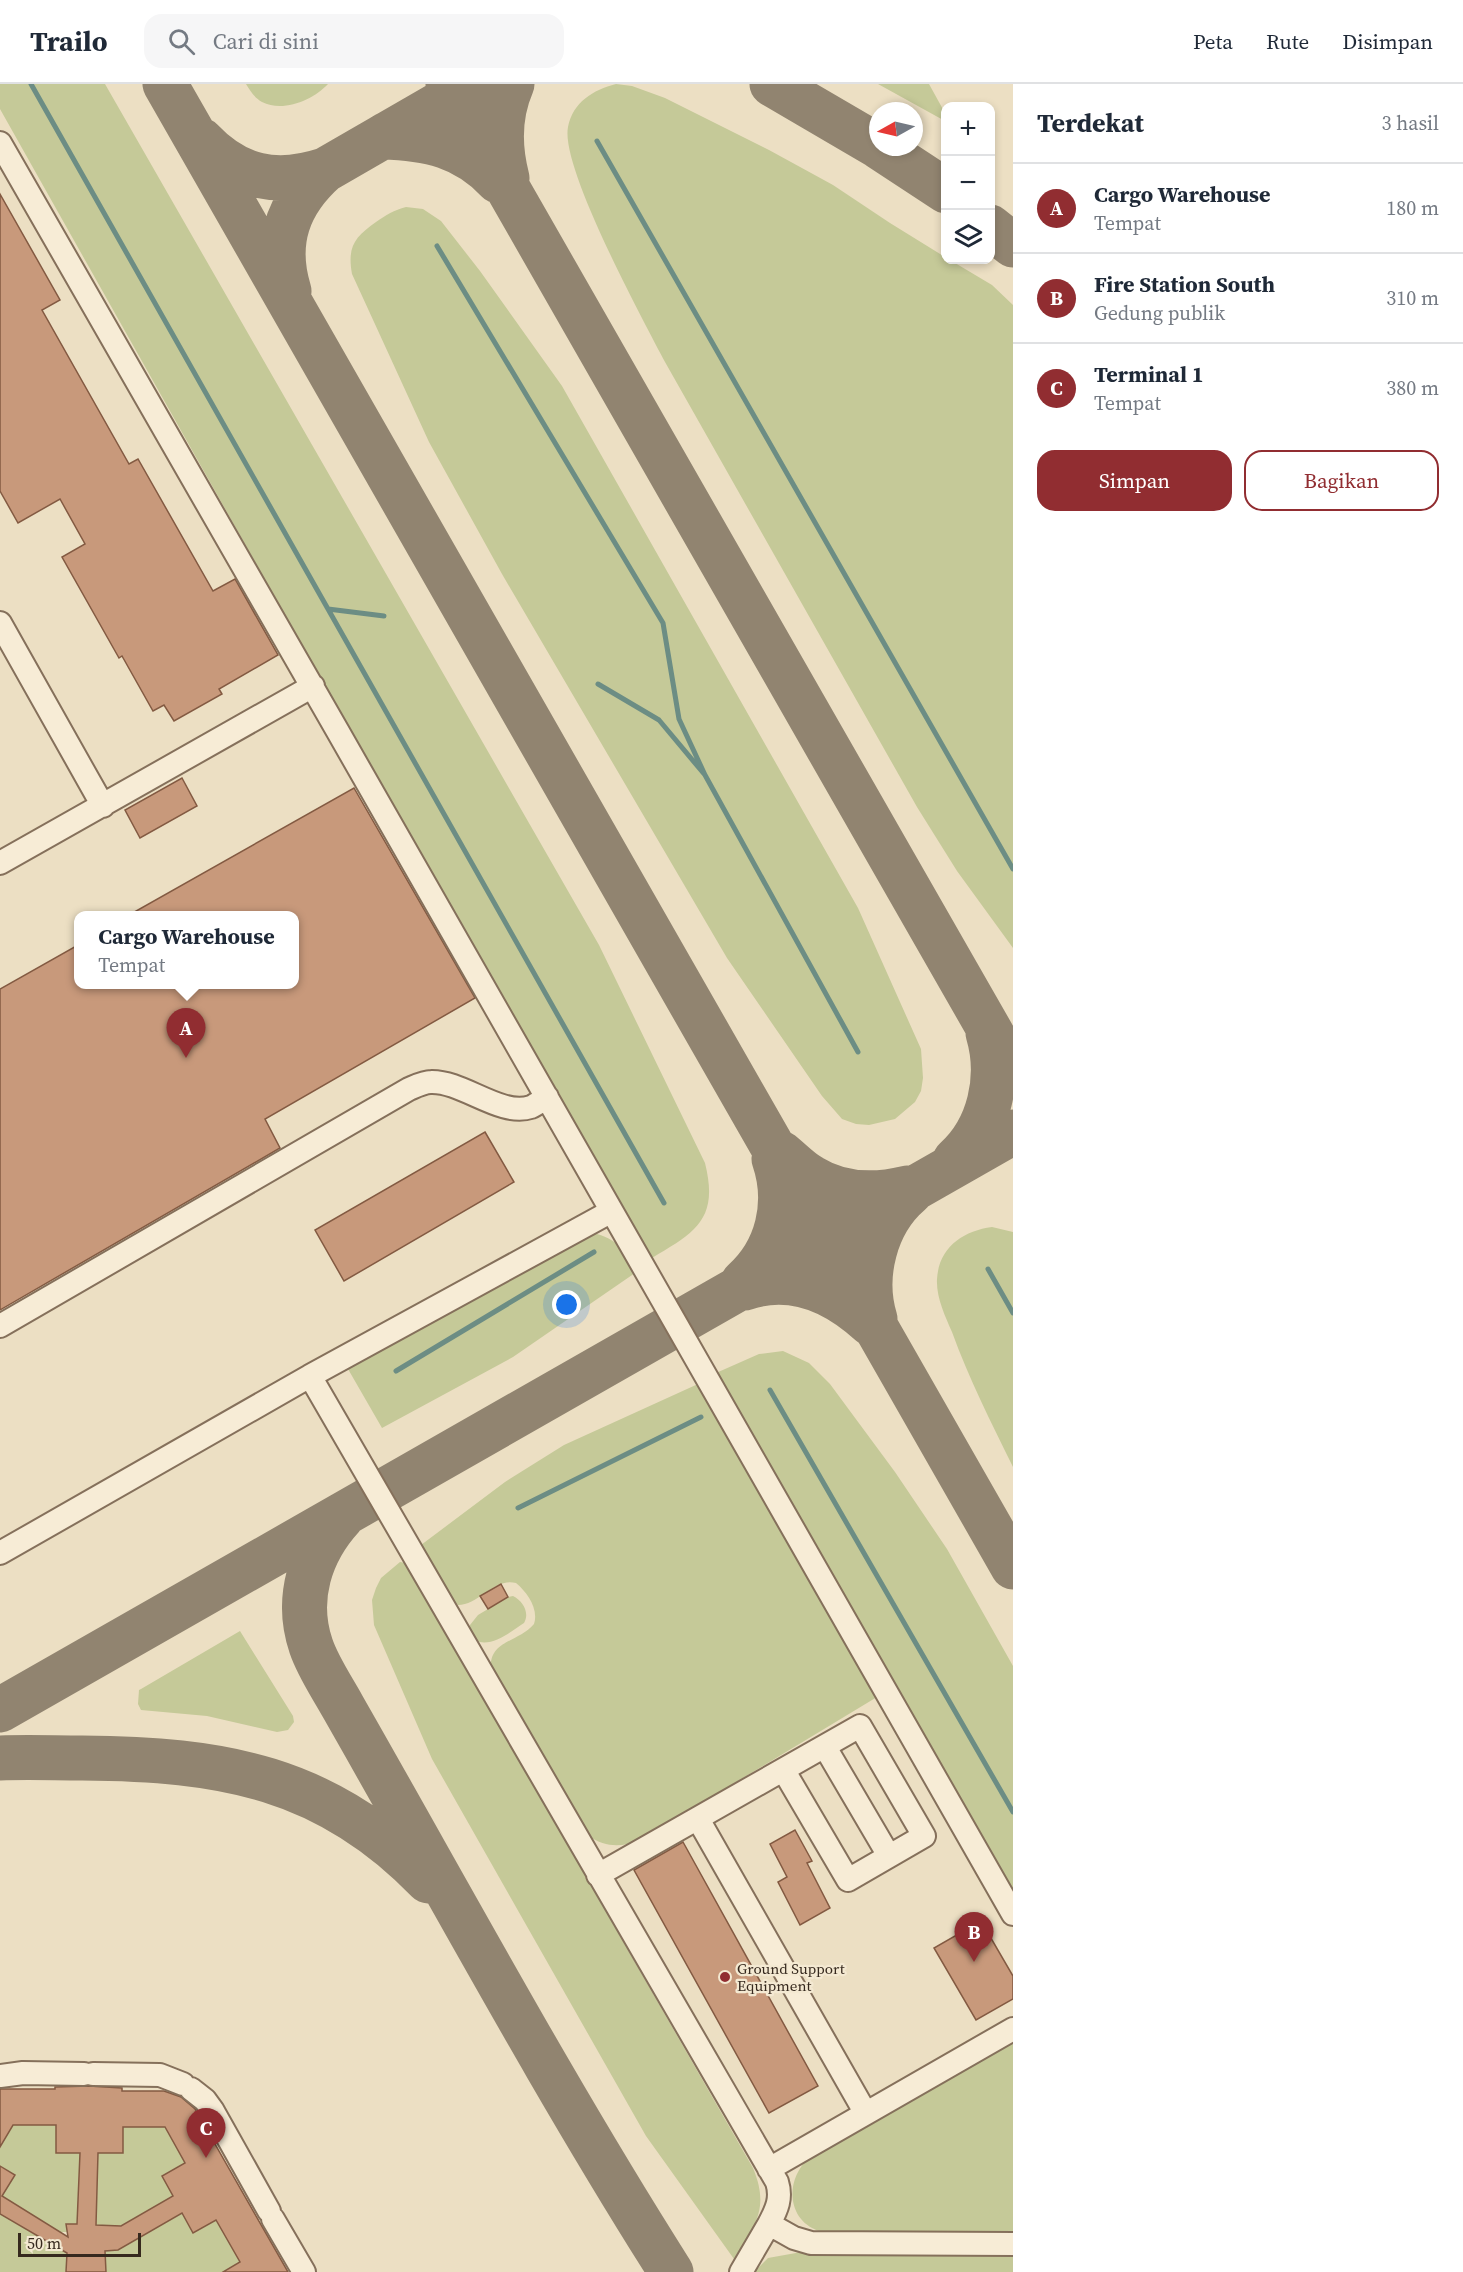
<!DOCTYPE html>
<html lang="id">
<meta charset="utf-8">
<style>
body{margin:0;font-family:"Source Serif 4",serif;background:#f6f6f7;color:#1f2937}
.controls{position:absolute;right:18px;top:18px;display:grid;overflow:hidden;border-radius:12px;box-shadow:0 3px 9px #0003}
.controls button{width:54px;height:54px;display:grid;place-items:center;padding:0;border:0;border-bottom:2px solid #e0e1e3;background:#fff;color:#1f2937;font:30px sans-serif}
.compass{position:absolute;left:869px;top:18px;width:54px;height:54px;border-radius:50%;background:#fff;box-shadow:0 3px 9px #0003;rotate:262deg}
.scale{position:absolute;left:18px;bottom:15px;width:123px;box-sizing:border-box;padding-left:6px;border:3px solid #36291e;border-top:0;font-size:16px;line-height:21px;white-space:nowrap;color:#36291e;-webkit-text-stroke:4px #f4e9d2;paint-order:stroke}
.you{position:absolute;left:567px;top:1221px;width:21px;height:21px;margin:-15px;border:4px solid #fff;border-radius:50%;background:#1a73e8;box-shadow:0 0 0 9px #1a73e833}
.badge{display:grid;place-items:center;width:39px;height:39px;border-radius:50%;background:#912d31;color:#fff;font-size:20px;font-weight:700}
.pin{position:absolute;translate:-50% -50px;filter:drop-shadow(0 2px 3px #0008)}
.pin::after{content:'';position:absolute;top:32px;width:21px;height:18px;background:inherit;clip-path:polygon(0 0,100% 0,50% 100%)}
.popup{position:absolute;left:74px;top:827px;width:225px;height:78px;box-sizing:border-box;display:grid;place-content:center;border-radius:12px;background:#fff;filter:drop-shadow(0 2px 4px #0005);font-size:20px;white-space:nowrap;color:#747a83}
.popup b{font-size:22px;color:#1f2937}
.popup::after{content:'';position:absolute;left:50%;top:100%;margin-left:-12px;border:12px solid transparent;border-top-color:#fff}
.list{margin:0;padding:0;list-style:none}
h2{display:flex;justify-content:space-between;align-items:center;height:78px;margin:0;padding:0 24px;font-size:26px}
h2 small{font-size:20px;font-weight:400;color:#747a83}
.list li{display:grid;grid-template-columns:39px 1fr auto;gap:18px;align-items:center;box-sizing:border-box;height:90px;padding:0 24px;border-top:2px solid #e0e1e3}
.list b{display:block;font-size:22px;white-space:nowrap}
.list p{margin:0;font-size:20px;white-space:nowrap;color:#747a83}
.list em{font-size:20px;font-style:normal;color:#747a83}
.actions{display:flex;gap:12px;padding:18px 24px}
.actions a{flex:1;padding:14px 0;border:2px solid #912d31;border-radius:18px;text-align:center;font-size:21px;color:#912d31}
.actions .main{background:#912d31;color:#fff}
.icon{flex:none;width:33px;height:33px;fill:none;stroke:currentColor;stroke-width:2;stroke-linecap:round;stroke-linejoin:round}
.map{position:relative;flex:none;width:1013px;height:2188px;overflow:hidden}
header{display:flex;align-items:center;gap:36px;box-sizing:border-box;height:84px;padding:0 30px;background:#fff;border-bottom:2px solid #e0e1e3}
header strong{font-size:28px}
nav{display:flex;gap:33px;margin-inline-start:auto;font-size:21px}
.search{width:420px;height:54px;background:#f6f6f7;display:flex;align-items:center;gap:15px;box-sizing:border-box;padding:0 21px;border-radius:18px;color:#747a83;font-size:22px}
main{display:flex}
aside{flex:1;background:#fff}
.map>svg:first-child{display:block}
</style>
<header>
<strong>Trailo</strong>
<div class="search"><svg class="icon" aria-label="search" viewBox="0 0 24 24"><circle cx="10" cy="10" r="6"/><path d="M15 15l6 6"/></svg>Cari di sini</div>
<nav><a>Peta</a><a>Rute</a><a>Disimpan</a></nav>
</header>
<main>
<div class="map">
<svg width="1013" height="2188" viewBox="0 0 1013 2188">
<rect width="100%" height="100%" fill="#ecdfc3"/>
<path fill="#c5c998" d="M 0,0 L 105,0 L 599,861 L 705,1079 C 719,1135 696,1148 652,1174 L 604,1098 L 0,25 Z
M 246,0 L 328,0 C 313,16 283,29 262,18 C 255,14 250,7 246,0 Z
M 616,0 L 632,2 L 665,14 L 769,66 L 833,101 L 890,139 L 945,173 L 946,176 L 950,176 L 992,201 L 1013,221 L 1013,864 L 957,787 L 917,723 L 665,278 C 643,236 560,83 568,43 C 573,18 593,6 616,0 Z
M 878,0 L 929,0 L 945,29 L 945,37 Z
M 406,123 L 423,125 L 441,137 L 480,187 L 562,302 L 858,824 L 921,965 L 923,994 L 921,1007 L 915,1018 L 895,1035 L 869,1041 L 856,1040 L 842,1035 L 822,1012 L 727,874 L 502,490 L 429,358 L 352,190 C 347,162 355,153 376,138 C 386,131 394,126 406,123 Z
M 992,1143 L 1013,1148 L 1013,1383 C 991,1338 969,1295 952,1248 C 945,1232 936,1213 937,1195 C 939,1163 963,1147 992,1143 Z
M 597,1150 C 620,1157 626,1168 635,1189 L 513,1273 L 382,1344 L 348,1285 L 584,1153 Z
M 783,1267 L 809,1279 L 830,1300 L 895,1388 L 947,1465 L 1013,1582 L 1013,1813 L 716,1289 L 759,1270 Z
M 698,1300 L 877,1613 L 640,1756 C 620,1764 606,1763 588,1752 L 491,1586 C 488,1556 518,1559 534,1540 C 539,1525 527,1508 516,1499 C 495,1493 479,1521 458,1521 L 454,1518 L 421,1461 L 505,1398 L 564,1361 Z
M 400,1478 L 406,1479 L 753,2084 C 770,2125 755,2141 734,2175 L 646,2052 L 432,1675 L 374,1541 L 372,1516 L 376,1504 L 381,1494 Z
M 513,1512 C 523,1517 530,1529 524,1539 C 510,1548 493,1563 476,1557 L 470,1547 L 470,1541 L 478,1531 L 508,1513 Z
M 240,1547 L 293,1632 L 294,1638 L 288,1646 L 277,1648 L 207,1632 L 141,1626 L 138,1620 L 139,1606 L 141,1605 Z
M 1013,1957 L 1013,2150 L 833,2149 C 829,2148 824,2148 819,2147 C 786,2136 785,2095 809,2074 Z
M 13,2041 L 56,2041 L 56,2069 L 80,2069 L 77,2140 L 66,2140 L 67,2148 L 60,2148 L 2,2112 L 15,2091 L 0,2082 L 0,2063 Z
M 123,2043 L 165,2043 L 185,2079 L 162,2092 L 173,2112 L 112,2147 L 106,2148 L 106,2141 L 96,2141 L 98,2069 Z
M 182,2129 L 193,2149 L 216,2136 L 240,2178 L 223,2188 L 106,2188 L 105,2167 L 118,2166 Z
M 0,2130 L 58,2164 L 67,2164 L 66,2188 L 0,2188 Z
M 807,2167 L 1013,2168 L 1013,2188 L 754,2188 L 768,2174 Z"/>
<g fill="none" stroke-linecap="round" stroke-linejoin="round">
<path stroke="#6c8d84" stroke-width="5" d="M 31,0 L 664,1119
M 597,57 L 1013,785
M 437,162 L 663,539 L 679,635 L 705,691
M 328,525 L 384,532
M 598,600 L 659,636 L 705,691 L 858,968
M 988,1185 L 1013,1229
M 396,1287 L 594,1168
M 770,1306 L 1013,1728
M 518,1424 L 701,1333"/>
<path stroke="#918470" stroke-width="45" d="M 165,0 L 1013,1483
M 448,0 L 1013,987
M 772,0 L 878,62
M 387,50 L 382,53 C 428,54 465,62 498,97
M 201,56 C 237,94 276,102 325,86 L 474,0
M 879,63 L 946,107
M 507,94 C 499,63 499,30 512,0
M 990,143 L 1013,161
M 289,207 C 274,158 288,119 325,86
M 781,1069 C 791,1077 800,1087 811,1093 C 840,1111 874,1112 907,1104
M 955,1076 C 990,1045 1001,993 988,949
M 743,1198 C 778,1167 789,1119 774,1075
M 745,1204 C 792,1188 836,1208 871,1240
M 875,1235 C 862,1192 875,1139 910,1109
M 342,1433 C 310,1468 295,1515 311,1562 C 318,1583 332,1603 343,1623 C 451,1812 554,2004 671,2188
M 0,1626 L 1013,1048
M 0,1674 C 27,1673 55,1674 82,1674 C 221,1675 327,1692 428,1797"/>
</g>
<path fill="#c8997b" stroke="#835a42" stroke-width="1.5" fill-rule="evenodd" d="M 0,110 L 60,216 L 42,226 L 129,380 L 138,375 L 213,507 L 235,495 L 278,571 L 219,605 L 222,610 L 174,637 L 164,621 L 153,627 L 122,572 L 119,574 L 62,473 L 85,460 L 60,415 L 18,439 L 0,407 Z
M 182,694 L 197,722 L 140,754 L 125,726 Z
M 354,704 L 475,914 L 265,1035 L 280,1064 L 0,1226 L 0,905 L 78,861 L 78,900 L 294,900 L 294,831 L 129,831 Z
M 485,1048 L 514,1098 L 344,1197 L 315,1146 Z
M 501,1500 L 508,1513 L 488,1525 L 480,1512 Z
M 795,1746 L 812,1777 L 807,1779 L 830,1824 L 800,1841 L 778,1798 L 787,1793 L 770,1760 Z
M 683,1758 L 818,2002 L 769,2029 L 634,1786 Z
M 981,1837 L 1013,1892 L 1013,1915 L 976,1936 L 934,1864 Z
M 89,2002 L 122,2004 L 122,2007 L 164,2007 L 181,2013 L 195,2025 L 288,2188 L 223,2188 L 240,2178 L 216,2136 L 193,2149 L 182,2129 L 118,2166 L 105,2167 L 106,2188 L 66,2188 L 67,2169 L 0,2130 L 0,2082 L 15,2091 L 2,2112 L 68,2153 L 66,2140 L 77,2140 L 80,2069 L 56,2069 L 56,2041 L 13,2041 L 0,2063 L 0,2005 L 55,2005 L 55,2003 ZM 123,2043 L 165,2043 L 185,2079 L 162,2092 L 173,2112 L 121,2142 L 96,2141 L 98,2069 L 123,2069 Z"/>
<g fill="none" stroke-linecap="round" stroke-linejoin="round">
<g stroke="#85705b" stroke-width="26">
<path id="minor" d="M 0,59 C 340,648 675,1240 1013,1830
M 0,539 L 103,722
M 0,779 L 313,602
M 0,1242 L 409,1005 C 416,1002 424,998 431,998 C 463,997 500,1033 531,1023 C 536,1021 542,1016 547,1013
M 310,1292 L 610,1128
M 0,1469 L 310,1292 L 777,2098 C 782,2114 777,2125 769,2140 L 794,2154 L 811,2159 L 1013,2160
M 825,1663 L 889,1772
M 698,1735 L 865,2028
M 598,1791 L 860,1642 L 924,1752 L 848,1796 L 784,1687
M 93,1990 L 160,1991 L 183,2000
M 0,1992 L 23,1989 L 84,1990
M 191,2005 L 205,2016 L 213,2027 L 269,2127
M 769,2085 L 1013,1945
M 273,2135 L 304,2188
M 741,2188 L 769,2140"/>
</g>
<use href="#minor" stroke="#f7ecd6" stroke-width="22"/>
</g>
<circle fill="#912d31" stroke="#f4e9d2" stroke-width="2" cx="725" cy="1893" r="6"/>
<g text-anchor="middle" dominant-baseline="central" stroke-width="4.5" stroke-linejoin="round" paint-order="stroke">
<g font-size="15" fill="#36291e" stroke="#f4e9d2" text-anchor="start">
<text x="737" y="1884">Ground Support<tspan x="737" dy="17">Equipment</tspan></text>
</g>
</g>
</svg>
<div class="controls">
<button>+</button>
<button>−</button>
<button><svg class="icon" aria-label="layers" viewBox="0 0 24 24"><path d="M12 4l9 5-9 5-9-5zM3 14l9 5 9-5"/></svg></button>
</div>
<svg class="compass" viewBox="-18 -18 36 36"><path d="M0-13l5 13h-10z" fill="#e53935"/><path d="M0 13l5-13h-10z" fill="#747a83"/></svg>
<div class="scale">50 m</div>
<div class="you"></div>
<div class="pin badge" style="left:186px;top:974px">A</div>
<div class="popup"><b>Cargo Warehouse</b>Tempat</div>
<div class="pin badge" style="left:974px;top:1878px">B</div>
<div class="pin badge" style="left:206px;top:2074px">C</div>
</div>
<aside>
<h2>Terdekat<small>3 hasil</small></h2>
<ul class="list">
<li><span class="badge">A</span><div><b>Cargo Warehouse</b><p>Tempat</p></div><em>180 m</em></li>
<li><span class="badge">B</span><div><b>Fire Station South</b><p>Gedung publik</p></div><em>310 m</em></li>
<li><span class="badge">C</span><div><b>Terminal 1</b><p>Tempat</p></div><em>380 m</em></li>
</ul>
<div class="actions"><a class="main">Simpan</a><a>Bagikan</a></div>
</aside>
</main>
